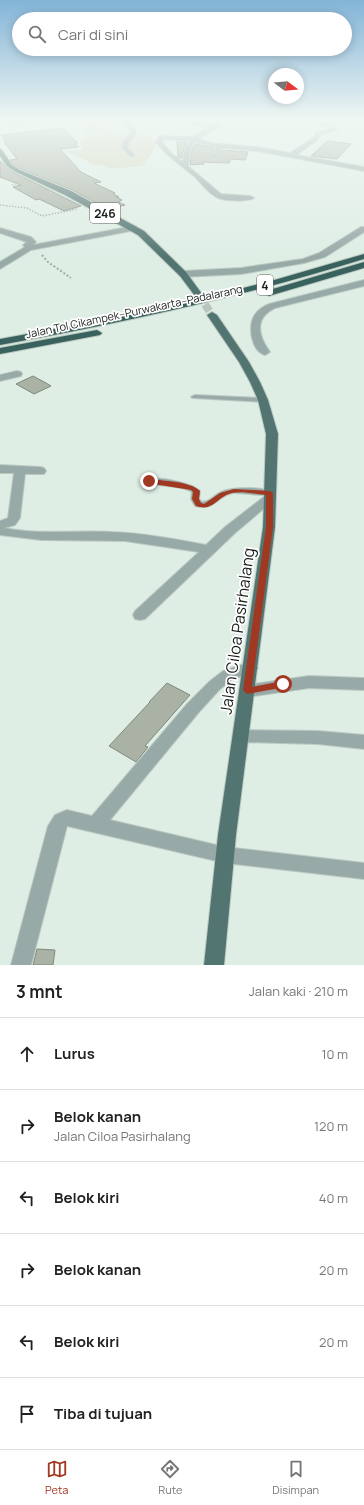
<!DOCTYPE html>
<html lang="id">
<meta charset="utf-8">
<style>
body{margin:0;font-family:Manrope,sans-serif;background:#f6f6f6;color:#222}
.compass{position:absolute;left:268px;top:68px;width:36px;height:36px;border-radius:50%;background:#fff;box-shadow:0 2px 10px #0003;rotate:106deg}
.stop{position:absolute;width:12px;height:12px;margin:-9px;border:3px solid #a13822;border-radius:50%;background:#fff}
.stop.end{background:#a13822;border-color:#fff;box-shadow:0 1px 4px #0008}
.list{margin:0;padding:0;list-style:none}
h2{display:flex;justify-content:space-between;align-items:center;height:52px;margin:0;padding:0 16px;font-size:17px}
h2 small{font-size:13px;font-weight:400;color:#767676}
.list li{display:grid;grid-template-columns:26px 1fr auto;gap:12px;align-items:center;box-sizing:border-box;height:72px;padding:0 16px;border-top:1px solid #e0e0e0}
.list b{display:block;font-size:15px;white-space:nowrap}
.list p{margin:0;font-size:13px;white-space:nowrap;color:#767676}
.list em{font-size:13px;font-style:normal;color:#767676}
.icon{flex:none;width:22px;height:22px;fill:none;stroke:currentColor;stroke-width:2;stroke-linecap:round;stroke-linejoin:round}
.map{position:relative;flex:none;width:364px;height:965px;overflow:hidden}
.search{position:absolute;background:#fff;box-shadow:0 2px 10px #0003;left:12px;right:12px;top:12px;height:44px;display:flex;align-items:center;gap:10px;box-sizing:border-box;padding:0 14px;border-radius:22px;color:#767676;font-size:15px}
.sheet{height:484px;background:#fff}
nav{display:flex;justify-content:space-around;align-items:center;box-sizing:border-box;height:56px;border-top:1px solid #e0e0e0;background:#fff;font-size:11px;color:#767676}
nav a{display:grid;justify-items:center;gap:2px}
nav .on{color:#a13822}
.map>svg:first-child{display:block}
</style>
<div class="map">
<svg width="364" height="965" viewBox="0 0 364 965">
<rect width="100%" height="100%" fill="#deeee5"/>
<path fill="#d4d6be" d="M 71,122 L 96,122 L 108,130 L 127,134 L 146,135 L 156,141 L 156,147 L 142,166 L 110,169 L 105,166 L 93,164 L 65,151 L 83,150 L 80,140 L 87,139 L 83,127 L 68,127 L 76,124 Z"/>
<path fill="#a9b2a5" stroke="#80897c" d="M 63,128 L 78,143 L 75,143 L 78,147 L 60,149 L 81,172 L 101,182 L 94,183 L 115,193 L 113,194 L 119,197 L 116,197 L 122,200 L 118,202 L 125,205 L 108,209 L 72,190 L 21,169 L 13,164 L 10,160 L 17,159 L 4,142 L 6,142 L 1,135 Z
M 327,141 L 351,144 L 337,159 L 311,156 Z
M 177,142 L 187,142 L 184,148 L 182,158 L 178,157 Z
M 196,144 L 214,148 L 210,158 L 213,161 L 218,159 L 223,150 L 248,152 L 245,160 L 231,159 L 229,163 L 203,162 L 204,164 L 190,165 L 192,149 Z
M 0,161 L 15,173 L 81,206 L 64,211 L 39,199 L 36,200 L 13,187 L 21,185 L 0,177 Z
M 33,376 L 46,383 L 51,386 L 34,394 L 16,384 Z
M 167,683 L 190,695 L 145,746 L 148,747 L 136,762 L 109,746 L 150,702 L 149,702 Z
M 37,949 L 55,950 L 53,965 L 33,965 Z"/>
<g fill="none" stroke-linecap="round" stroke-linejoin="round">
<path stroke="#b7c5bd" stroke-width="8" stroke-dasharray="8 4.5" stroke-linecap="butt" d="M 198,294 L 212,315"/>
<g stroke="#bbc9c1" stroke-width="2">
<path id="service" d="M 195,395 L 263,398 L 267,400 L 263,402 L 193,398 L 191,397 Z
M 146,479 C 159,477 191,482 200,491 L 199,499 L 202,502 C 210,502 214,495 221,492 C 231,487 265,486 273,493 C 267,498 242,492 233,493 C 216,496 216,511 195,506 L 191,499 L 192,492 C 178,483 153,488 145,481 Z"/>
</g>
<g stroke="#bbc9c1" stroke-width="2">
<path id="minor" d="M 5,122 L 16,122 L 22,124 L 19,126 Z
M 123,122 L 129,122 L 136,131 L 136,135 L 129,142 L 128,148 L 134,154 L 134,156 L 130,156 L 122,148 L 123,141 L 130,134 L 130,131 Z
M 184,122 C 193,121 201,124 210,125 C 215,125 220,122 226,122 L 199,139 L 211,143 L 257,147 L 290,153 L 313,138 L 316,133 L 332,128 L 313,123 L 312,122 L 321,122 L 337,126 L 337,130 L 320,135 L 317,140 L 297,155 L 364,167 L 364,171 L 257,151 L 222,148 L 217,158 L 214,160 L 211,158 L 216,147 L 195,142 L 191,148 L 188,166 L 221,194 L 250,196 L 254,198 C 248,202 225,201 218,198 C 209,194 201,183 195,177 C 181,165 167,157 156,142 L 159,136 L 193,137 L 207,128 ZM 163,139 L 190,141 L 185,148 L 183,162 L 171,153 L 162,142 Z
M 133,226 L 136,226 L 136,230 L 31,250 L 0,269 L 0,262 L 25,247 L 23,245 L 27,242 L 0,233 L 0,228 L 31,237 L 36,242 L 33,245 Z
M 361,227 L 364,227 L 364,232 L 325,257 L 304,263 L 241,274 L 183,277 L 179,274 L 183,271 L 241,268 L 303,259 L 319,253 Z
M 364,280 L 364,286 L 275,308 C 254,318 258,336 270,352 L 265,355 C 251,351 248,327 254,316 C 258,310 262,307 269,304 Z
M 17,371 L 21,372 L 22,374 L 21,376 L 0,381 L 0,375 Z
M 0,465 L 40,467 L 44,468 L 46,471 L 44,474 L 25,474 L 20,518 L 15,525 L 4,528 C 40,535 76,530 112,532 C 143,533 175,539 206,545 L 225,527 L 265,496 L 273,496 L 275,499 L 235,533 L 145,619 L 140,620 L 135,619 L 133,615 L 135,611 L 199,552 L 125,541 L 41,540 L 0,535 L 0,521 L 8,518 L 14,473 L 0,473 Z
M 250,662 L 255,664 L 258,668 L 255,672 L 233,679 L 220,689 L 199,712 L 110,820 L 225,847 L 364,863 L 364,879 L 225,863 L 67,826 L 31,965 L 11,965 L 48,826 L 55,815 L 67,810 L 92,816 L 187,704 L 210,681 L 223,671 Z
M 309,676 L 364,678 L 364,690 L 309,688 L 247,697 L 242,695 L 239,691 L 242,687 L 247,685 Z
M 241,730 L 318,731 L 364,735 L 364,749 L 318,744 L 241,742 L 235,741 L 233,736 L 235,731 Z"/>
</g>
<g stroke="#bbc9c1" stroke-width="2">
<path id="primary" d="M 0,149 L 2,150 L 12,165 L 20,170 L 71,191 L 144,231 L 186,272 L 202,294 L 201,296 L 195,296 L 180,276 L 138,235 L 65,195 L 16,172 L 7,166 L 0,156 Z
M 212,312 L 217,315 L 249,362 L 260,382 L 268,400 L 278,434 L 275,527 L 236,835 L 224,965 L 204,965 L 218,835 L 263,527 L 266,434 L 258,400 L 250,382 L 239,362 L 207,315 Z"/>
</g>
<g stroke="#bbc9c1" stroke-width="2">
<path id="motorway" d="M 364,254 L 364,259 C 245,296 123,323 0,345 L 0,339 L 92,322 L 184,303 L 271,281 Z
M 364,262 L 364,268 L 272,295 L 269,296 L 265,293 L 266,291 Z
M 97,330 L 102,333 L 100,335 L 0,354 L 0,348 Z"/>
</g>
<path stroke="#9faca5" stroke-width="1.5" stroke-dasharray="1.5 1.5" stroke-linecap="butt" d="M 11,151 L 26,149 L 15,134
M 12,185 L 23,182
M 0,205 L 27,208 L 42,216 L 78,209"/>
<path stroke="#9faca5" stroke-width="2" stroke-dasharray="2 2" stroke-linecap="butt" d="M 42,255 L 48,262 L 71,278"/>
<use href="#service" fill="#98aaa8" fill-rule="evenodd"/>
<use href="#minor" fill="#98aaa8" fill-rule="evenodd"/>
<use href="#primary" fill="#537571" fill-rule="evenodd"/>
<use href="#motorway" fill="#39625e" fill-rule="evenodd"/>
</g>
<linearGradient id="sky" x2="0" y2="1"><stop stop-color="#82b4d7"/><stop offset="0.47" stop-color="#f0f7f3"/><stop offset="1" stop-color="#f0f7f3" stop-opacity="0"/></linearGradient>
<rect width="364" height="257" fill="url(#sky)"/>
<path fill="#a13822" d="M 149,479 C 163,481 190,481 200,491 L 199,499 L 201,503 L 204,504 L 220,493 L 234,489 L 270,491 L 273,493 L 273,527 L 252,687 L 283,681 L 286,682 L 287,684 L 286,687 L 247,694 L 243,690 L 266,527 L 266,495 C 256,494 242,491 232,493 C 216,497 214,512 196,506 L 192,499 L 193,492 L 191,490 L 147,483 L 147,480 Z"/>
<g text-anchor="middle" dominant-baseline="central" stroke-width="3.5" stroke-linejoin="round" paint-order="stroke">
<g font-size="11" fill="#191f1c" stroke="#fff">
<text transform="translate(134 311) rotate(-12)">Jalan Tol Cikampek–Purwakarta–Padalarang</text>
</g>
<g fill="#fff" stroke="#5e6260" stroke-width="1">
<rect x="90" y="203" width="30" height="20" rx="3"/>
<rect x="257" y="275" width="16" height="20" rx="3"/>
</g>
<g font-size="12" font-weight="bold" fill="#191f1c">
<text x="105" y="213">246</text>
<text x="265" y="285">4</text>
</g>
<g font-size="16" fill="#191f1c" stroke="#fff">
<text transform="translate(237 631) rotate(-82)">Jalan Ciloa Pasirhalang</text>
</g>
</g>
</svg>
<svg class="compass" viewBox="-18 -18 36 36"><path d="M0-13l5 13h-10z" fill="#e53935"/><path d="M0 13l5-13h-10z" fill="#767676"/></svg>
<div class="stop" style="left:283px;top:684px"></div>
<div class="stop end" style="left:149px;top:481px"></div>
<div class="search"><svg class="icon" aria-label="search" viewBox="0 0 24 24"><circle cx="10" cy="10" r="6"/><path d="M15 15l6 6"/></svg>Cari di sini</div>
</div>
<section class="sheet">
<h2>3 mnt<small>Jalan kaki · 210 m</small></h2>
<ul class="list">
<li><svg class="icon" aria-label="ahead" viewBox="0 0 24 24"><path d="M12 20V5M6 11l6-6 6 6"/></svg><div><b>Lurus</b></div><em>10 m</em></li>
<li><svg class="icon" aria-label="right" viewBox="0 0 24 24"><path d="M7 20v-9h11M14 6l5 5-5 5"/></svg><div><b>Belok kanan</b><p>Jalan Ciloa Pasirhalang</p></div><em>120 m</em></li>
<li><svg class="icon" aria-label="left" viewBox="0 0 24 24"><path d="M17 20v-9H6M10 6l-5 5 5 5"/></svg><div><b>Belok kiri</b></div><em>40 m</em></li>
<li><svg class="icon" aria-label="right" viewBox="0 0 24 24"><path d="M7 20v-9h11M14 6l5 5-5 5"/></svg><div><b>Belok kanan</b></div><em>20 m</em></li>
<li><svg class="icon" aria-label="left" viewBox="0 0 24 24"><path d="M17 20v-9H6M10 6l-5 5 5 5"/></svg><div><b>Belok kiri</b></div><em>20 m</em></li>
<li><svg class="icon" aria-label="arrive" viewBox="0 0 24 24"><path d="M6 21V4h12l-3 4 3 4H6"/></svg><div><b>Tiba di tujuan</b></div></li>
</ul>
</section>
<nav>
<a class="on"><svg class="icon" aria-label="map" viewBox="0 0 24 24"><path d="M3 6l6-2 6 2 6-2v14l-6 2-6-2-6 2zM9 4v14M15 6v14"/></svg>Peta</a>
<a><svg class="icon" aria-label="directions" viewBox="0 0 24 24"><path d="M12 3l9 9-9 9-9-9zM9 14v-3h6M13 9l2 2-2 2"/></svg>Rute</a>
<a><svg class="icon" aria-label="saved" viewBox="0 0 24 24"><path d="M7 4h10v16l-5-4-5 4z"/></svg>Disimpan</a>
</nav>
